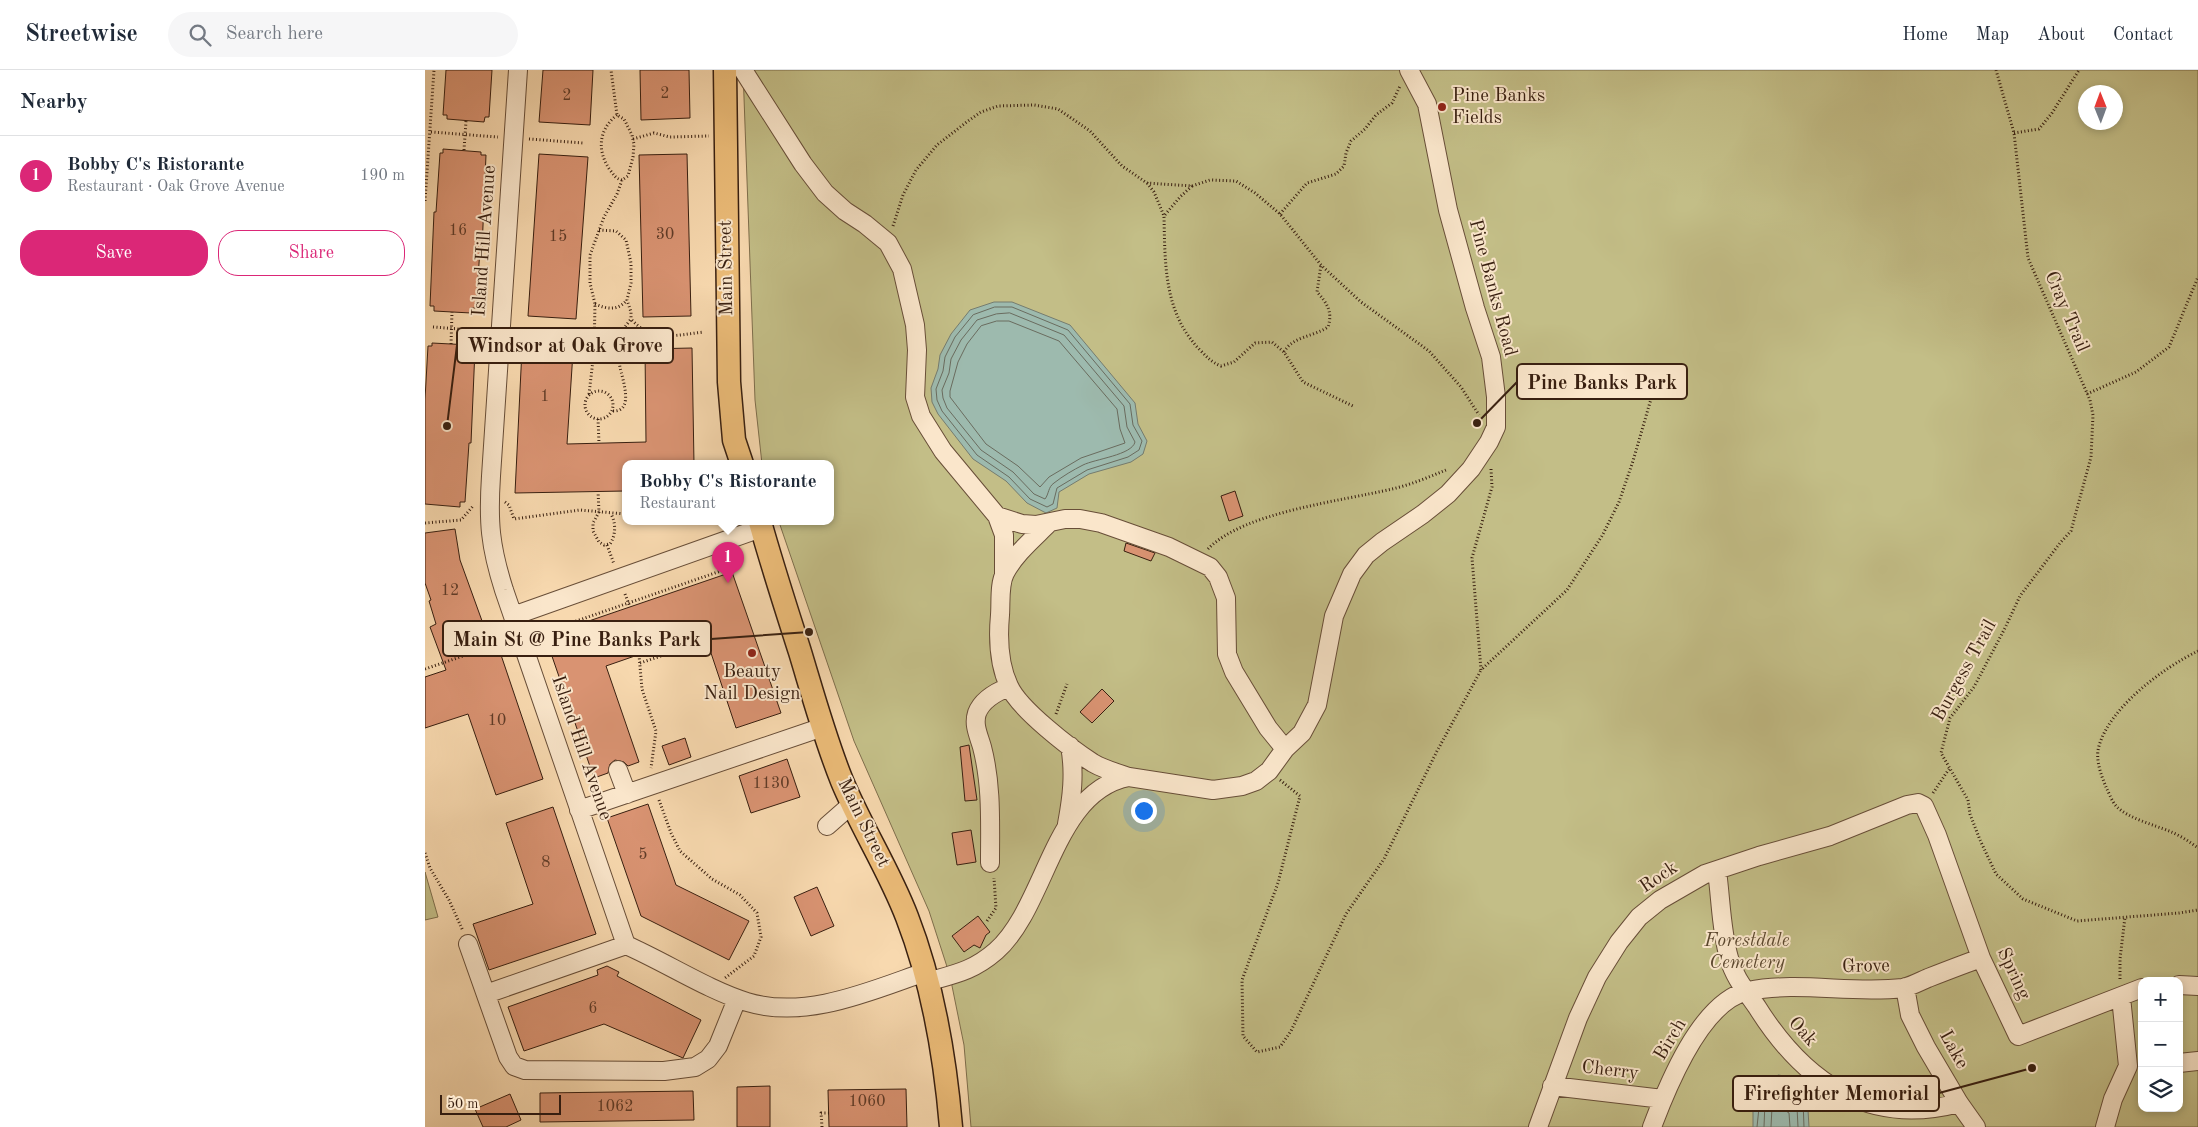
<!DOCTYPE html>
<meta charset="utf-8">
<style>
body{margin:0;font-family:"Old Standard TT",serif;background:#f6f6f7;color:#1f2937}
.controls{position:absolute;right:15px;bottom:15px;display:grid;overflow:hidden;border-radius:10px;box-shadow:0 2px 8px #0003}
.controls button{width:45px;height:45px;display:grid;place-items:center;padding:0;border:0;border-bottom:1px solid #e0e1e3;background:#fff;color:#1f2937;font:25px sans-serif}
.compass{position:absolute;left:1653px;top:15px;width:45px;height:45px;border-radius:50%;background:#fff;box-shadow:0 2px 8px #0003;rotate:359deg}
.scale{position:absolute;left:15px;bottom:12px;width:121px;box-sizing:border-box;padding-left:5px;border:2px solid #381f10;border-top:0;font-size:14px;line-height:18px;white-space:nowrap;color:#381f10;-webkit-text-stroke:4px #fae6cb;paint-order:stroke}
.you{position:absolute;left:718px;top:740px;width:18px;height:18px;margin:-12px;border:4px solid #fff;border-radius:50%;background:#1a73e8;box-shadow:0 0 0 8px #1a73e833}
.badge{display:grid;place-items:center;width:32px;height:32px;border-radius:50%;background:#db2777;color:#fff;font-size:16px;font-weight:700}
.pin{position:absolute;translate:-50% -41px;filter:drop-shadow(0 1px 2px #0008)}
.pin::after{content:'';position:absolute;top:26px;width:18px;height:15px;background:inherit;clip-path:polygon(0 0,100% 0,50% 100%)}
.popup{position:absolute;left:197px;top:390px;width:212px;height:65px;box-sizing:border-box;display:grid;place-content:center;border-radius:10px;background:#fff;filter:drop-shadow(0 1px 4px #0005);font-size:16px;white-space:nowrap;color:#747a83}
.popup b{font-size:19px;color:#1f2937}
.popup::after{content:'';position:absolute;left:50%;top:100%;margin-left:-10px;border:10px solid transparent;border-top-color:#fff}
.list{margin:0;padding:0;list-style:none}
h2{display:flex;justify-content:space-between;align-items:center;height:65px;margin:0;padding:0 20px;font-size:21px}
h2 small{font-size:16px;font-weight:400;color:#747a83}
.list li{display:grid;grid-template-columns:32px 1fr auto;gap:15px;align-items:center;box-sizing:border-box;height:80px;padding:0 20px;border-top:1px solid #e0e1e3}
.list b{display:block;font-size:19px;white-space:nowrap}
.list p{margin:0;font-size:16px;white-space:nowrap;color:#747a83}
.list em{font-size:16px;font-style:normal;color:#747a83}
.actions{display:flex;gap:10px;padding:15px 20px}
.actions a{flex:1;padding:11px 0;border:1px solid #db2777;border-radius:20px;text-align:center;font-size:18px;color:#db2777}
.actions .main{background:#db2777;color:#fff}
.icon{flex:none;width:28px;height:28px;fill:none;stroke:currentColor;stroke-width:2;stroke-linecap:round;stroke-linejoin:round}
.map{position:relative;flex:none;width:1773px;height:1057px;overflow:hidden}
header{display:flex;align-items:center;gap:30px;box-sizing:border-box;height:70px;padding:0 25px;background:#fff;border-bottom:1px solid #e0e1e3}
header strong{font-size:24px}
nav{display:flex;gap:28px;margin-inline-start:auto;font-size:18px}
.search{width:350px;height:45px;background:#f6f6f7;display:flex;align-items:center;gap:12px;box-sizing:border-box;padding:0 18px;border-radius:28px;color:#747a83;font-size:19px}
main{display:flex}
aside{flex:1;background:#fff}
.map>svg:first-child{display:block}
</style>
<header>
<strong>Streetwise</strong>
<div class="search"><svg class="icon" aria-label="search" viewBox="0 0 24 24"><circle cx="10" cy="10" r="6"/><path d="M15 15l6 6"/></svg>Search here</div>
<nav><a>Home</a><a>Map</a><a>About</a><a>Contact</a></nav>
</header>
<main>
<aside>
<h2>Nearby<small></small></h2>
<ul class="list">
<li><span class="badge">1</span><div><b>Bobby C's Ristorante</b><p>Restaurant · Oak Grove Avenue</p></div><em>190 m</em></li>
</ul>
<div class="actions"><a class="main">Save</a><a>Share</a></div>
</aside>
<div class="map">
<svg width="1773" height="1057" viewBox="0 0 1773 1057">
<rect width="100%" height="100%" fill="#f8d9af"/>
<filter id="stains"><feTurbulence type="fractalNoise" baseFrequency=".004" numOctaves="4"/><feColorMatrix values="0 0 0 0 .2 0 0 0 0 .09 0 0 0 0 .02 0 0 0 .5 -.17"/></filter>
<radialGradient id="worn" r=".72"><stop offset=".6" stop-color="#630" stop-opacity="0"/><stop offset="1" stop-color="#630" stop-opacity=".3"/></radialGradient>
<path fill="#c3be87" stroke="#7e6e4c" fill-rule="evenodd" d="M 318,0 L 1773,0 L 1773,1057 L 546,1057 L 539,975 L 525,906 L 504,841 L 429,671 L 354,452 L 406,452 L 406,394 L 337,394 L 330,330 ZM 1660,22 L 1690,22 L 1690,52 L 1660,52 ZM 1717,911 L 1754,911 L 1754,1038 L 1717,1038 Z
M 0,802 L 13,847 L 0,850 Z"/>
<path fill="#9dbaae" stroke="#757c6f" d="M 569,232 L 587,232 L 645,255 L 710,333 L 713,354 L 722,371 L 718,384 L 706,392 L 664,404 L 634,422 L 632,438 L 621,443 L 602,433 L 581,411 L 548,389 L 513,344 L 507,332 L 506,318 L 513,299 L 515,285 L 526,264 L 545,240 Z
M 1353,1005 L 1360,1006 L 1365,1022 L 1370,1024 L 1379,1021 L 1382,1023 L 1384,1057 L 1328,1057 L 1328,1034 L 1331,1024 Z"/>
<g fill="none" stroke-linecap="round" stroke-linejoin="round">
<path stroke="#6a6c5f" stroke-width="1" d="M 570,237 L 587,237 L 643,260 L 705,334 L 708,355 L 717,371 L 714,380 L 703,387 L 662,400 L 632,418 L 628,434 L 622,437 L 605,429 L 584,407 L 552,385 L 517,341 L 512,330 L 511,319 L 518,301 L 520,287 L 530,267 L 548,245 Z
M 585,243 L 639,265 L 699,336 L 702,357 L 710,372 C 707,385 670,389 658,395 C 648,400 638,406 629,413 C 623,417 624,424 620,429 L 609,424 L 588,402 L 556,380 L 522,338 L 518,328 L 517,320 L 524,303 L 526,289 L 536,270 L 552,250 L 571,244 Z
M 572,251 L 584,251 L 634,271 L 692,339 L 695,359 L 700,373 L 656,388 L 624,407 L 615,417 L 593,396 L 561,374 L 525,327 L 525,321 L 533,292 L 542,274 L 556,256 Z
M 1332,1057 L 1335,1028 L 1354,1012 L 1362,1026 L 1378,1030 L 1379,1057
M 1339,1057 L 1340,1032 L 1352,1023 L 1359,1031 L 1372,1037 L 1373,1057
M 1346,1057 L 1347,1037 L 1350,1034 L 1364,1043 L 1365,1057"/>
</g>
<path fill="#d99372" stroke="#381f10" d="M 21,0 L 67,0 L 64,47 L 60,47 L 59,52 L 22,49 L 22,45 L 18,45 Z
M 118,0 L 168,0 L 165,55 L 114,52 Z
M 215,0 L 264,0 L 265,48 L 216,50 Z
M 18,79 L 56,82 L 56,85 L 61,85 L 57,179 L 55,179 L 51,238 L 46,238 L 46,243 L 9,241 L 9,236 L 5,236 L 9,142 L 11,142 L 15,83 L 18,83 Z
M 114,84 L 163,87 L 151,249 L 103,246 Z
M 262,84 L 266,246 L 218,247 L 214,85 Z
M 7,273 L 45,275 L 45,278 L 50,279 L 46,373 L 44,373 L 40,432 L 35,432 L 35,437 L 0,434 L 0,329 L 3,276 L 7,276 Z
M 267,278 L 269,394 L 200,394 L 200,421 L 90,423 L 97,279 L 148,282 L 142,374 L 221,372 L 220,279 Z
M 810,421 L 818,446 L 804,451 L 796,426 Z
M 30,459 L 35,490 L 69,584 L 75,582 L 118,709 L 71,725 L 43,644 L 0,658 L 0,607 L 21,600 L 5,557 L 11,554 L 4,531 L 6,530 L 0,513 L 0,463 Z
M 701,473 L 730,483 L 726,491 L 699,481 Z
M 307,502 L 356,643 L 311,658 L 279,562 L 181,596 L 214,692 L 203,696 L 199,692 L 190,690 L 185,694 L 183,703 L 169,708 L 120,566 Z
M 677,619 L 689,631 L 667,653 L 655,642 Z
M 260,668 L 266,687 L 244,695 L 237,676 Z
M 544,675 L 552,730 L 540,731 L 535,677 Z
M 362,689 L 375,727 L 326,743 L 314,706 Z
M 223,734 L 251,815 L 324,851 L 304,890 L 216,846 L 182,748 Z
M 128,737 L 171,864 L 64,900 L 48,854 L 108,834 L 81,753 Z
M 546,760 L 551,792 L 532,795 L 527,763 Z
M 392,817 L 409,856 L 386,866 L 369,827 Z
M 553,846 L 565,862 L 561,865 L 555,878 L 549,875 L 539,882 L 527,866 Z
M 182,896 L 194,902 L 192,906 L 276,950 L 258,988 L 179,954 L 99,981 L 83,937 L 173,905 L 172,900 Z
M 345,1016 L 345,1057 L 312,1057 L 312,1017 Z
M 481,1019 L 482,1057 L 404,1057 L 403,1020 Z
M 268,1021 L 269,1050 L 115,1052 L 115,1023 Z
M 85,1024 L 96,1050 L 81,1057 L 58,1057 L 50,1039 Z"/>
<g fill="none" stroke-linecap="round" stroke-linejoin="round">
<g stroke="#684e38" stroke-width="20">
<path id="minor" d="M 93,0 L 66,406 C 63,452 65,476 79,520 L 201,875 C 240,892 283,920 322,932 C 381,950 445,921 500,902
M 318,0 L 378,94 L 400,123 L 420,141 L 440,154 L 463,173 L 477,199 L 490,255 L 492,280 L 490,327 L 496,346 L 518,381 L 572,446 L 597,454 L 611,455 L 640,449 L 655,449 L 676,453 L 744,477 L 785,497 L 793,507 L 801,528 L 802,584 L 809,602 L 843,658 L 860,679
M 572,446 L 579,465 L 579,504
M 623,454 C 608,469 590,484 580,503 C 574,514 576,532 575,545 C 573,567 574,595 584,616 C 594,639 646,679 668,693 C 678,699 692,703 704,707
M 88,546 L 336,458
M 193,700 L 202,724
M 154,740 L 398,657
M 642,754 C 647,727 650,703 645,676
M 402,756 L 427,734
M 565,793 C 565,754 567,715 557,677 C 554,666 548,655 552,643 C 557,630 571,622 584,617
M 1292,801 C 1296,830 1296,860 1304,888 C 1309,907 1321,921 1332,937 C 1379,1012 1443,1057 1534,1033
M 43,874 L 83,987 L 89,996 L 100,1000 L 239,1001 L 270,997 L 283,989 L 293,976 L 312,929
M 502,912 C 530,904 548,901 571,881 C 622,836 628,721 704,707 L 788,720 L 817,716 L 831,711 L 844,701 L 860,679 L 877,663 L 892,635 L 909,546 L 927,504 L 941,485 L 957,472 L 998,444 L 1023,424 L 1046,399 L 1064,372 L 1071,357 L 1071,327 L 1066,287 L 1050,238 L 1023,140 L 1002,34 L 984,0
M 1754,915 L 1773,916
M 1480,917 L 1485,945 L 1501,977 L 1534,1033 L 1551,1057
M 61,924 L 201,875
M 1754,993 L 1773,991
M 1127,1016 L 1238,1029
M 1113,1057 L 1153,948 L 1172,907 L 1194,872 L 1214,847 L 1235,830 L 1280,804 L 1334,786 L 1405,766 L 1482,735 L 1493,733 L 1499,736 L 1512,765 L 1556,888 L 1593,966 L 1717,918
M 1227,1057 C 1242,1017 1276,931 1323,921 C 1374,911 1427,924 1478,918 C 1487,916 1496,911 1503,908 C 1521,901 1539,894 1556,888
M 1680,1057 L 1688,1029 L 1703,996 L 1696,927"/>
</g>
<g stroke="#381f10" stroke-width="25">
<path id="major" d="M 300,0 L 304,312 L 309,370 L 317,394
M 335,452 C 347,495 361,538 375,582 C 388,625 400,669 417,711 C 436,757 464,800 482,847 C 508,914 520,986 526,1057"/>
</g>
<path stroke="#381f10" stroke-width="3" stroke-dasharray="1 2.5" stroke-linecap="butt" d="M 1571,0 L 1589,63 L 1603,188 L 1665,330 L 1668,345 L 1666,387 L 1646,461 L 1635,473 L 1595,526 L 1580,558 L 1549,617 L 1525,648 L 1516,683 L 1543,730 L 1545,744 L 1555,770 L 1571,804 L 1598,829 L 1652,851 L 1754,843 L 1773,840
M 192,45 C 173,60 172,81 185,100 C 189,105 191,109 197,110
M 6,62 L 73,67
M 1589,63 L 1614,59 L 1627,43 L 1654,0
M 104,69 L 158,73
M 208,69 L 229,63 L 245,67 L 284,66
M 39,80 L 41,51
M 722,113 L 729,122 L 739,146
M 767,116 L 755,127 L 739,146 C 740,195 739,243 775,280 C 782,287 786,292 796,296 L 809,292 L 830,273 L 847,272 L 859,282 L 878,312 L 928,336
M 0,131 L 9,0
M 855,144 L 882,113 L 911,104 L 919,96 L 921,83 L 926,71 L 940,59 L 951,45 L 967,33 L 975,16
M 468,156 L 478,125 L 491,100 L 512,75 L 543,51 L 556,42 L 573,36 L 609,35 L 633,39 L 665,61 L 697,96 L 722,113 L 767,116 L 785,110 L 811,111 L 830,123 L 855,144 L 896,195 L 936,232 L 1004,281 L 1036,317 L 1054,345
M 174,160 L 191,161 L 201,170 L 206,193 L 206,213 L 202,230 L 206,242 L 206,249
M 170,234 C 182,239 192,241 201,231
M 8,257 L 60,261
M 91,263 L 143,266
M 26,274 L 27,242
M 859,282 C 868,266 888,267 903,257 C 908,242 902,233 892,222 L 896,195
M160 335a14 14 0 1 1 28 0a14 14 0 1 1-28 0Z
M 164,324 L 169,282 L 170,234 L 165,213 L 165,185 L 179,147 L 192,124 L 197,110 L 203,106 L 208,87 L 209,74 L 207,65 L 199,49 L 192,45 L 186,0
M 1662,324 L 1711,302 L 1744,277 L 1773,207
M 188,341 C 210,342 197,308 195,297 C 193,289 193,281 194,273 C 195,262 200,257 206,249 C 227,273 251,265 279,262
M 173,349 L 174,373
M 1066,399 L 1067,417 L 1047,488 L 1056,600 L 1142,520 L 1177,466 L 1194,432 L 1208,391 L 1228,322
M 173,421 L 174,442 L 168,453 L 168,461 L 174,472 L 179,475 L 185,474 C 191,465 191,453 186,444
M 80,432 L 84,435 L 89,449 L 155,440 L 200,444
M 0,453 L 36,450 L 49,435
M 182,475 L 189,494
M 783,479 C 818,442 917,431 967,419 C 985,415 1004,407 1021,400
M 200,524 L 205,537
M 111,565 L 313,495 L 309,483
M 1773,581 C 1738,598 1685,637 1674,676 C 1670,689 1676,705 1681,717 C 1684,723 1687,732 1692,737 C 1703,748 1729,755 1744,761 C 1754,765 1764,771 1773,778
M 214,585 L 217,619 L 231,661 L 226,698
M 215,593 L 245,583
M 0,599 L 79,572
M 631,644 L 642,614
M 855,710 L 875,726 L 853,813 L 817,910 L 818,966 L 832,982 L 855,977 L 866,961 L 921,844 L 959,789 L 1011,683 L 1056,600
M 1508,723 L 1524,699
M 234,730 L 246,763 L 255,781 L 287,809 L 315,825 L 332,843 L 336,867 L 329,886 L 300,908
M 0,783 L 5,798 L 24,830 L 38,861
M 562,851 L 571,838 L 569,808
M 1695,909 L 1695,889 L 1700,847
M 397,1057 L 396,1043 L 404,1043"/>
<use href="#minor" stroke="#fae6cb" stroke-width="18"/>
<use href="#major" stroke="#ecbc78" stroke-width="22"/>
</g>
<g fill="#8f2418" stroke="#fae6cb" stroke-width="2">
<circle cx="1017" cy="37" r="5"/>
<circle cx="327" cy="583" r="5"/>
</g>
<g text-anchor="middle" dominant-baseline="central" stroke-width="4" stroke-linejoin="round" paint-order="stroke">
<g font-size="16" fill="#603c28">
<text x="240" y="24">2</text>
<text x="142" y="26">2</text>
<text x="33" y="161">16</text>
<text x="240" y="165">30</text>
<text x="133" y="167">15</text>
<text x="120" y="327">1</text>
<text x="25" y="521">12</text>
<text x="72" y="651">10</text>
<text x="346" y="714">1130</text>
<text x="218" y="785">5</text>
<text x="121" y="793">8</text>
<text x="168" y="939">6</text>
<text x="442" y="1032">1060</text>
<text x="190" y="1037">1062</text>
</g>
<g font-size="19" fill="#381f10" stroke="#fae6cb" text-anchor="start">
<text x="1027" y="26">Pine Banks<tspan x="1027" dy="22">Fields</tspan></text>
<text x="327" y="602" text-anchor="middle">Beauty<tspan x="327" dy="22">Nail Design</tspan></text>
</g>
<g font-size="19" fill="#381f10" stroke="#fae6cb">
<text transform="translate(60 171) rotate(-86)">Island Hill Avenue</text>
<text transform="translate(302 198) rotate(-91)">Main Street</text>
<text transform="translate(1067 218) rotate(75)">Pine Banks Road</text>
<text transform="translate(1641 242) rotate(67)">Cray Trail</text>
<text transform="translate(1540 601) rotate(-61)">Burgess Trail</text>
<text transform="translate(156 678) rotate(71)">Island Hill Avenue</text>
<text transform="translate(438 753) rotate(64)">Main Street</text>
<text transform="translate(1234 808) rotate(-34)">Rock</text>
<text transform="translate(1441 897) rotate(-1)">Grove</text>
<text transform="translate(1588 904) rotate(65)">Spring</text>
<text transform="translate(1377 962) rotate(48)">Oak</text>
<text transform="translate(1246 970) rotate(-59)">Birch</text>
<text transform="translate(1528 980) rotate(61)">Lake</text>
<text transform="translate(1185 1001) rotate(7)">Cherry</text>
</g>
<g font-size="19" font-style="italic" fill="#5b472e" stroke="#fae6cb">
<text x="1322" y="871">Forestdale<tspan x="1322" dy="22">Cemetery</tspan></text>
</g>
</g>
<path fill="none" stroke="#381f10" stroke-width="2" d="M22 356L32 275M1052 353L1092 312M384 562L286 569M1607 998L1514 1023"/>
<g fill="#381f10" stroke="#fae6cb" stroke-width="2">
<circle cx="22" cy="356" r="5"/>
<circle cx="1052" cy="353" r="5"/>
<circle cx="384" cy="562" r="5"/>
<circle cx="1607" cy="998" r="5"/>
</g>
<g fill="#fae6cb" stroke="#381f10" stroke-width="2">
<rect x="32" y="258" width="216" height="35" rx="5"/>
<rect x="1092" y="294" width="170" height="35" rx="5"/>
<rect x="18" y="551" width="268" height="35" rx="5"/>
<rect x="1308" y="1006" width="206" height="35" rx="5"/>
</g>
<g font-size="20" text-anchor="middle" font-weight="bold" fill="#381f10">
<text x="140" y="282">Windsor at Oak Grove</text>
<text x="1177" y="319">Pine Banks Park</text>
<text x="152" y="576">Main St @ Pine Banks Park</text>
<text x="1411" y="1030">Firefighter Memorial</text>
</g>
<rect width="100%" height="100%" filter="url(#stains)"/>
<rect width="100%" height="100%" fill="url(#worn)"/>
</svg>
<div class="controls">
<button>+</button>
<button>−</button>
<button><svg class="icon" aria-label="layers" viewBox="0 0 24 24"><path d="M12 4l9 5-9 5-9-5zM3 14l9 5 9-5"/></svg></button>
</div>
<svg class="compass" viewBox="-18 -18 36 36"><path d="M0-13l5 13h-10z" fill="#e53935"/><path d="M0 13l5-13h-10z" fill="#747a83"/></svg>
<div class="scale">50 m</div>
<div class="you"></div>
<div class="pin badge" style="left:303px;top:513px">1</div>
<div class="popup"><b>Bobby C's Ristorante</b>Restaurant</div>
</div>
</main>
